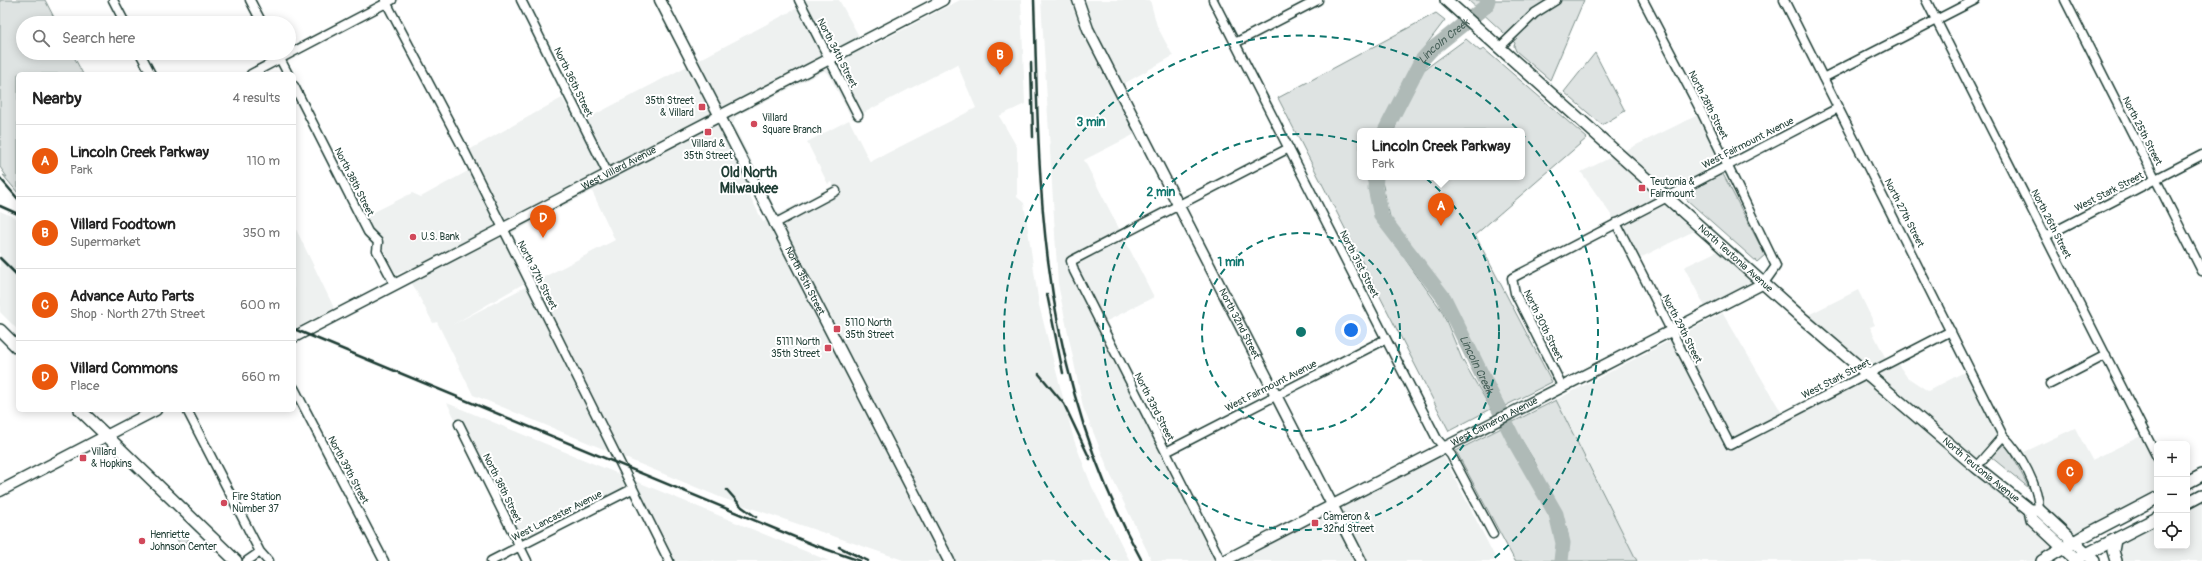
<!DOCTYPE html>
<meta charset="utf-8">
<style>
body{margin:0;font-family:Pangolin,sans-serif;background:#f6f6f6;color:#222}
.controls{position:absolute;right:12px;bottom:12px;display:grid;overflow:hidden;border-radius:6px;box-shadow:0 2px 10px #0003}
.controls button{width:36px;height:36px;display:grid;place-items:center;padding:0;border:0;border-bottom:1px solid #e0e0e0;background:#fff;color:#222;font:20px sans-serif}
.you{position:absolute;left:1351px;top:330px;width:14px;height:14px;margin:-10px;border:3px solid #fff;border-radius:50%;background:#1a73e8;box-shadow:0 0 0 6px #1a73e833}
.badge{display:grid;place-items:center;width:26px;height:26px;border-radius:50%;background:#ea580c;color:#fff;font-size:13px;font-weight:700}
.pin{position:absolute;translate:-50% -33px;filter:drop-shadow(0 1px 2px #0008)}
.pin::after{content:'';position:absolute;top:21px;width:14px;height:12px;background:inherit;clip-path:polygon(0 0,100% 0,50% 100%)}
.popup{position:absolute;left:1357px;top:128px;width:168px;height:52px;box-sizing:border-box;display:grid;place-content:center;border-radius:6px;background:#fff;filter:drop-shadow(0 1px 3px #0005);font-size:13px;white-space:nowrap;color:#767676}
.popup b{font-size:15px;color:#222}
.popup::after{content:'';position:absolute;left:50%;top:100%;margin-left:-8px;border:8px solid transparent;border-top-color:#fff}
.list{margin:0;padding:0;list-style:none}
h2{display:flex;justify-content:space-between;align-items:center;height:52px;margin:0;padding:0 16px;font-size:17px}
h2 small{font-size:13px;font-weight:400;color:#767676}
.list li{display:grid;grid-template-columns:26px 1fr auto;gap:12px;align-items:center;box-sizing:border-box;height:72px;padding:0 16px;border-top:1px solid #e0e0e0}
.list b{display:block;font-size:15px;white-space:nowrap}
.list p{margin:0;font-size:13px;white-space:nowrap;color:#767676}
.list em{font-size:13px;font-style:normal;color:#767676}
.icon{flex:none;width:22px;height:22px;fill:none;stroke:currentColor;stroke-width:2;stroke-linecap:round;stroke-linejoin:round}
.map{position:relative;flex:none;width:2202px;height:561px;overflow:hidden}
.search{position:absolute;background:#fff;box-shadow:0 2px 10px #0003;left:16px;top:16px;width:280px;height:44px;display:flex;align-items:center;gap:10px;box-sizing:border-box;padding:0 14px;border-radius:22px;color:#767676;font-size:15px}
.panel{position:absolute;background:#fff;box-shadow:0 2px 10px #0003;left:16px;top:72px;width:280px;height:340px;border-radius:6px}
.map>svg:first-child{display:block}
</style>
<div class="map">
<svg width="2202" height="561" viewBox="0 0 2202 561">
<rect width="100%" height="100%" fill="#fff"/>
<filter id="ink" filterUnits="userSpaceOnUse"><feTurbulence type="fractalNoise" baseFrequency=".025" numOctaves="2"/><feDisplacementMap in="SourceGraphic" scale="8" xChannelSelector="R" yChannelSelector="G"/><feConvolveMatrix kernelMatrix="1 2 1 2 8 2 1 2 1" color-interpolation-filters="sRGB"/></filter>
<g filter="url(#ink)">
<path fill="#eef1f0" fill-rule="evenodd" d="M 806,0 L 839,0 L 866,49 L 960,0 L 1021,0 L 1025,104 L 999,116 L 1017,147 L 1017,197 L 1024,203 L 1039,305 L 1074,440 L 1092,487 L 1130,561 L 906,561 L 722,498 L 473,395 L 437,322 L 433,323 L 405,270 L 396,275 L 366,216 L 412,193 L 421,197 L 477,166 L 469,150 L 562,98 L 577,124 L 807,3 ZM 957,64 L 976,108 L 870,162 L 849,120 L 807,142 L 828,184 L 831,182 L 833,186 L 763,222 L 745,186 L 760,178 L 733,124 L 736,116 L 824,71 L 828,73 L 852,119 ZM 592,191 L 615,240 L 454,324 L 535,277 L 514,237 L 514,232 Z
M 1041,0 L 1150,0 L 1157,26 L 1173,56 L 1118,87 L 1141,131 L 1084,160 L 1154,297 L 1101,324 L 1221,561 L 1152,561 L 1111,476 L 1083,407 L 1058,284 Z
M 1702,113 L 1728,165 L 1667,197 L 1700,228 L 1636,260 L 1616,222 L 1581,172 Z
M 0,211 L 18,219 L 18,330 L 0,312 Z
M 294,225 L 334,308 L 296,328 L 294,326 Z
M 1724,248 L 1764,283 L 1708,312 L 1684,267 Z
M 1858,290 L 1875,325 L 1870,327 L 1888,363 L 1895,360 L 1907,377 L 1928,391 L 1970,369 L 2003,436 L 1976,467 L 2034,512 L 2039,498 L 2018,455 L 2075,428 L 2092,460 L 2145,434 L 2157,457 L 2157,498 L 2042,561 L 1636,561 L 1556,400 L 1723,313 L 1786,420 L 1835,396 L 1868,374 L 1802,318 Z
M 447,403 L 829,561 L 669,561 L 632,489 L 520,546 Z
M 1443,455 L 1497,561 L 1224,561 L 1344,499 Z
M 2202,495 L 2202,561 L 2116,561 L 2115,540 L 2157,518 L 2157,546 L 2187,546 L 2187,503 Z"/>
<path fill="#dee3e2" stroke="#7e908b" d="M 0,0 L 45,0 L 57,23 L 23,23 L 23,53 L 72,53 L 83,74 L 18,74 L 18,193 L 3,175 L 7,177 L 0,167 Z
M 1468,0 L 1584,0 L 1550,80 L 1516,51 L 1514,46 L 1515,43 Z
M 1436,13 L 1445,20 L 1414,61 L 1379,131 L 1360,131 L 1360,177 L 1367,177 L 1376,218 L 1442,311 L 1462,359 L 1491,409 L 1449,431 L 1278,98 Z
M 1466,39 L 1480,51 L 1484,49 L 1587,138 L 1475,235 L 1552,382 L 1505,406 L 1445,291 L 1390,217 L 1381,177 L 1522,177 L 1522,131 L 1394,131 L 1400,113 L 1421,72 Z
M 1595,53 L 1625,111 L 1602,125 L 1564,92 Z
M 1723,174 L 1765,255 L 1757,262 L 1687,200 L 1685,194 L 1688,190 Z
M 1556,400 L 1637,561 L 1567,561 L 1568,535 L 1566,526 L 1535,462 L 1511,423 Z
M 1501,428 C 1521,464 1562,519 1558,561 L 1515,561 L 1456,451 Z
M 2004,444 L 2007,445 L 2029,488 L 1991,457 Z
M 183,532 L 189,540 L 180,547 L 176,535 Z"/>
<g fill="none" stroke-linecap="round" stroke-linejoin="round">
<g stroke="#afbab7" stroke-width="15">
<path id="s1" d="M 1385,131 L 1421,61 L 1431,50 L 1486,6 L 1488,0"/>
<path id="s2" d="M 1376,177 L 1375,188 L 1381,216 L 1444,298 L 1516,444 L 1556,514 L 1563,543 L 1561,561"/>
</g>
<g stroke="#1f3d34" stroke-width="11">
<path id="minor" d="M 113,0 L 125,23
M 250,0 L 262,23
M 385,0 L 464,150 L 669,561
M 521,0 L 608,174
M 799,0 L 858,115
M 1213,0 L 1437,439 L 1451,455 L 1493,534
M 1643,0 L 1702,113 L 1776,266 L 1764,283
M 1784,0 L 2003,436 C 2020,452 2039,487 2039,510
M 1926,0 L 2157,457
M 2065,0 L 2202,271
M 1235,43 L 1318,0
M 1500,47 L 1535,13 L 1556,0
M 140,53 L 151,74
M 277,53 L 288,74
M 251,74 L 392,0
M 1823,78 L 1975,0
M 294,86 L 368,232 L 378,242 L 377,251 L 395,285
M 1616,223 L 1730,445 L 1951,331
M 774,224 L 836,191
M 2046,236 L 2202,155
M 2050,384 L 2106,355
M 1562,386 L 1515,293 L 1512,278 L 1838,108
M 294,388 L 384,561
M 187,410 L 260,552 L 268,561
M 459,424 L 527,561
M 1166,452 L 1386,339
M 1976,467 L 2003,436
M 247,561 L 260,552
M 491,561 L 632,489
M 1221,561 L 1074,271 L 1071,261 L 1289,148"/>
</g>
<g stroke="#1f3d34" stroke-width="13">
<g id="tertiary">
<path id="s3" d="M 660,0 L 949,561"/>
<path id="s4" d="M 1078,0 L 1088,29 L 1361,561"/>
<path id="s5" d="M 294,337 L 943,0"/>
<path d="M 0,491 L 156,410"/>
<path id="s6" d="M 1224,561 L 1764,283"/>
</g>
</g>
<g stroke="#1f3d34" stroke-width="14">
<g id="secondary">
<path id="s7" d="M 1446,0 L 1802,318 L 1976,467 L 2030,510 L 2039,510 L 2094,561"/>
<path d="M 0,330 L 18,348"/>
<path d="M 80,410 L 236,561"/>
<path d="M 2187,483 L 2202,475"/>
<path d="M 2187,503 L 2202,495"/>
<path d="M 2030,510 L 2032,519 L 2077,561"/>
<path d="M 2115,540 L 2113,551 L 2116,561"/>
<path d="M 2042,561 L 2084,536 L 2157,498"/>
<path d="M 2073,561 L 2157,518"/>
</g>
</g>
<use href="#minor" stroke="#fff" stroke-width="8"/>
<use href="#tertiary" stroke="#fff" stroke-width="10"/>
<use href="#secondary" stroke="#fff" stroke-width="11"/>
<path stroke="#1f3d34" stroke-width="2.5" d="M 1034,0 C 1037,86 1037,174 1048,260 C 1061,364 1091,469 1142,561
M 1031,63 L 1033,137
M 0,178 L 18,199
M 0,206 L 18,214
M 0,258 L 18,276
M 1047,294 L 1063,373
M 294,329 L 814,545 L 860,561
M 1039,374 L 1064,404 L 1090,459
M 727,490 L 742,507 L 756,517
M 839,547 L 868,561"/>
</g>
</g>
<g fill="none" stroke="#0f766e" stroke-width="2" stroke-dasharray="7 5">
<circle cx="1301" cy="332" r="99"/>
<circle cx="1301" cy="332" r="198"/>
<path d="M1110 560A297 297 0 1 1 1492 560"/>
</g>
<g fill="#d1495b" stroke="#fff" stroke-width="1.5">
<rect x="698" y="103" width="8" height="8" rx="2"/>
<circle cx="754" cy="124" r="4"/>
<rect x="704" y="128" width="8" height="8" rx="2"/>
<rect x="1638" y="184" width="8" height="8" rx="2"/>
<circle cx="413" cy="237" r="4"/>
<rect x="833" y="325" width="8" height="8" rx="2"/>
<rect x="824" y="344" width="8" height="8" rx="2"/>
<rect x="79" y="454" width="8" height="8" rx="2"/>
<circle cx="224" cy="503" r="4"/>
<rect x="1311" y="519" width="8" height="8" rx="2"/>
<circle cx="142" cy="541" r="4"/>
</g>
<g text-anchor="middle" dominant-baseline="central" stroke-width="4" stroke-linejoin="round" paint-order="stroke">
<g font-size="10" fill="#1f3d34" stroke="#fff">
<text transform="translate(837 53) rotate(63)">North 34th Street</text>
<text transform="translate(573 82) rotate(64)">North 36th Street</text>
<text transform="translate(1708 105) rotate(63)">North 28th Street</text>
<text transform="translate(2142 131) rotate(63)">North 25th Street</text>
<text transform="translate(1748 143) rotate(-27)">West Fairmount Avenue</text>
<text stroke="none"><textPath href="#s5" startOffset="366">West Villard Avenue</textPath></text>
<text transform="translate(354 182) rotate(63)">North 38th Street</text>
<text transform="translate(2109 192) rotate(-27)">West Stark Street</text>
<text transform="translate(1904 213) rotate(63)">North 27th Street</text>
<text transform="translate(2051 224) rotate(63)">North 26th Street</text>
<text stroke="none"><textPath href="#s7" startOffset="388">North Teutonia Avenue</textPath></text>
<text transform="translate(1359 264) rotate(63)">North 31st Street</text>
<text transform="translate(537 275) rotate(63)">North 37th Street</text>
<text stroke="none"><textPath href="#s3" startOffset="316">North 35th Street</textPath></text>
<text stroke="none"><textPath href="#s4" startOffset="362">North 32nd Street</textPath></text>
<text transform="translate(1543 325) rotate(64)">North 30th Street</text>
<text transform="translate(1682 329) rotate(63)">North 29th Street</text>
<text transform="translate(1836 379) rotate(-27)">West Stark Street</text>
<text transform="translate(1271 386) rotate(-27)">West Fairmount Avenue</text>
<text transform="translate(1154 407) rotate(63)">North 33rd Street</text>
<text stroke="none"><textPath href="#s6" startOffset="304">West Cameron Avenue</textPath></text>
<text stroke="none"><textPath href="#s7" startOffset="712">North Teutonia Avenue</textPath></text>
<text transform="translate(348 470) rotate(62)">North 39th Street</text>
<text transform="translate(502 488) rotate(64)">North 38th Street</text>
<text transform="translate(557 516) rotate(-27)">West Lancaster Avenue</text>
</g>
<g font-size="10" fill="#1f3d34" stroke="#fff" text-anchor="start">
<text x="694" y="101" text-anchor="end">35th Street<tspan x="694" dy="12">&amp; Villard</tspan></text>
<text x="762" y="118">Villard<tspan x="762" dy="12">Square Branch</tspan></text>
<text x="708" y="144" text-anchor="middle">Villard &amp;<tspan x="708" dy="12">35th Street</tspan></text>
<text x="1650" y="182">Teutonia &amp;<tspan x="1650" dy="12">Fairmount</tspan></text>
<text x="421" y="237">U.S. Bank</text>
<text x="845" y="323">5110 North<tspan x="845" dy="12">35th Street</tspan></text>
<text x="820" y="342" text-anchor="end">5111 North<tspan x="820" dy="12">35th Street</tspan></text>
<text x="91" y="452">Villard<tspan x="91" dy="12">&amp; Hopkins</tspan></text>
<text x="232" y="497">Fire Station<tspan x="232" dy="12">Number 37</tspan></text>
<text x="1323" y="517">Cameron &amp;<tspan x="1323" dy="12">32nd Street</tspan></text>
<text x="150" y="535">Henriette<tspan x="150" dy="12">Johnson Center</tspan></text>
</g>
<g font-size="11" font-style="italic" fill="#4a625b" stroke="#fff">
<text stroke="none"><textPath href="#s1" startOffset="109">Lincoln Creek</textPath></text>
<text stroke="none"><textPath href="#s2" startOffset="217">Lincoln Creek</textPath></text>
</g>
<g font-size="14" font-weight="bold" fill="#1f3d34" stroke="#fff">
<text x="749" y="172">Old North<tspan x="749" dy="16">Milwaukee</tspan></text>
</g>
</g>
<circle cx="1301" cy="332" r="6" fill="#0f766e" stroke="#fff" stroke-width="2"/>
<g font-size="12" text-anchor="middle" font-weight="bold" fill="#0f766e" stroke="#fff" stroke-width="4" stroke-linejoin="round" paint-order="stroke">
<text x="1091" y="126">3 min</text>
<text x="1161" y="196">2 min</text>
<text x="1231" y="266">1 min</text>
</g>
</svg>
<div class="controls">
<button>+</button>
<button>−</button>
<button><svg class="icon" aria-label="locate" viewBox="0 0 24 24"><circle cx="12" cy="12" r="6"/><path d="M12 2v4M12 18v4M2 12h4M18 12h4"/></svg></button>
</div>
<div class="you"></div>
<div class="pin badge" style="left:1441px;top:226px">A</div>
<div class="popup"><b>Lincoln Creek Parkway</b>Park</div>
<div class="pin badge" style="left:1000px;top:75px">B</div>
<div class="pin badge" style="left:2070px;top:492px">C</div>
<div class="pin badge" style="left:543px;top:238px">D</div>
<div class="search"><svg class="icon" aria-label="search" viewBox="0 0 24 24"><circle cx="10" cy="10" r="6"/><path d="M15 15l6 6"/></svg>Search here</div>
<section class="panel">
<h2>Nearby<small>4 results</small></h2>
<ul class="list">
<li><span class="badge">A</span><div><b>Lincoln Creek Parkway</b><p>Park</p></div><em>110 m</em></li>
<li><span class="badge">B</span><div><b>Villard Foodtown</b><p>Supermarket</p></div><em>350 m</em></li>
<li><span class="badge">C</span><div><b>Advance Auto Parts</b><p>Shop · North 27th Street</p></div><em>600 m</em></li>
<li><span class="badge">D</span><div><b>Villard Commons</b><p>Place</p></div><em>660 m</em></li>
</ul>
</section>
</div>
